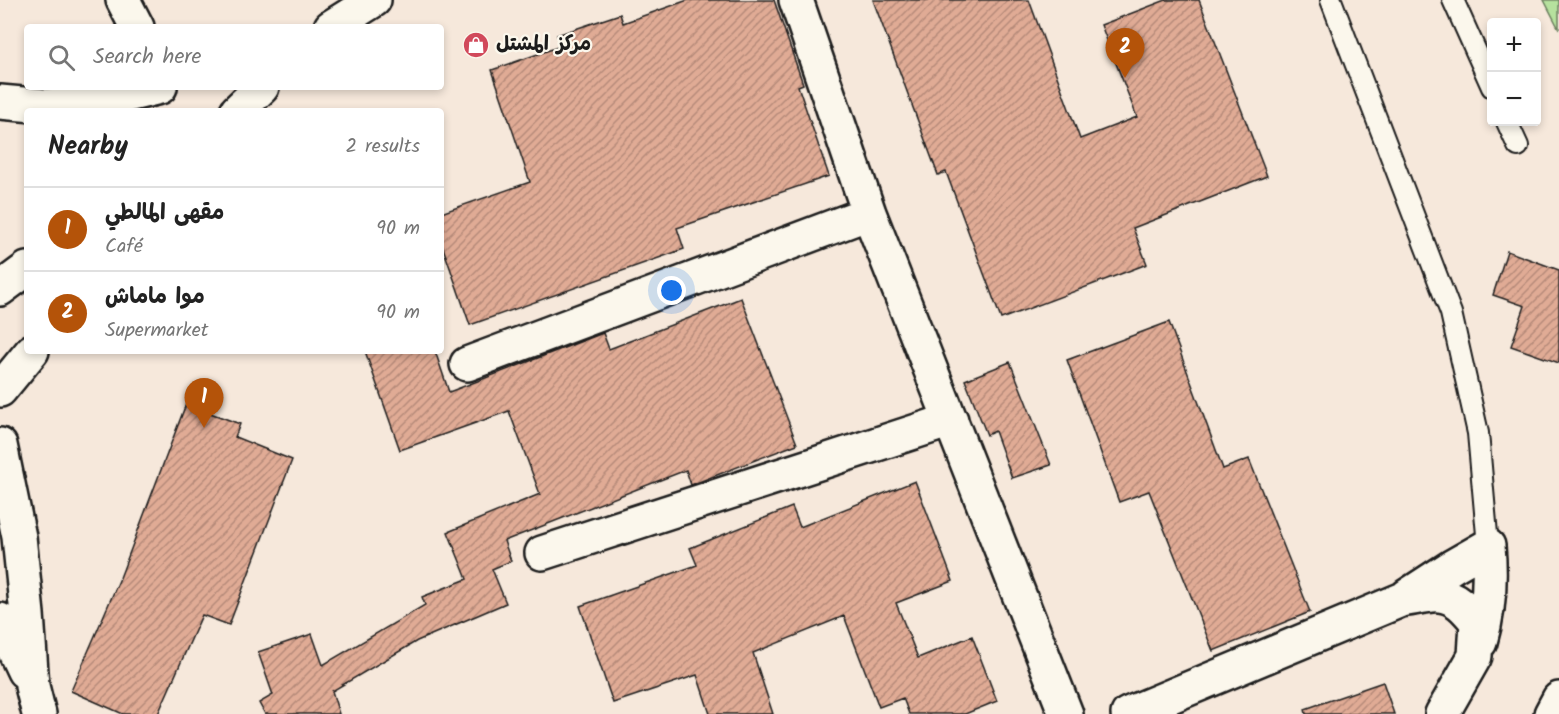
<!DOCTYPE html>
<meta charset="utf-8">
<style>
body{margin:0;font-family:Kalam,"Playpen Sans Arabic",sans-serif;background:#f6f6f6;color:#222}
.controls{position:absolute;right:18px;top:18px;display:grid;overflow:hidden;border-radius:6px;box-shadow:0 3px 9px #0003}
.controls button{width:54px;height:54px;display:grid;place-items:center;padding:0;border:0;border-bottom:2px solid #e0e0e0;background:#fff;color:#222;font:30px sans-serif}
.you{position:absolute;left:672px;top:291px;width:21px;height:21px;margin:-15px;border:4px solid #fff;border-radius:50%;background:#1a73e8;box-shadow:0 0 0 9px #1a73e833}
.badge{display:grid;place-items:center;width:39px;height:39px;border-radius:50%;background:#b45309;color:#fff;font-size:20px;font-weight:700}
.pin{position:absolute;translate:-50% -50px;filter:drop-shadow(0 2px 3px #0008)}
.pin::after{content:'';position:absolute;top:32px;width:21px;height:18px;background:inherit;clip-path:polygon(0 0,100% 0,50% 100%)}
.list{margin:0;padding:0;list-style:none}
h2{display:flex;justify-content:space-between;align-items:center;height:78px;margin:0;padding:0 24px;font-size:26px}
h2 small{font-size:20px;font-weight:400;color:#767676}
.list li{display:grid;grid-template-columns:39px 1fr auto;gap:18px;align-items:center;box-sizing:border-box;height:84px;padding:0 24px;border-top:2px solid #e0e0e0}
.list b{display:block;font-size:22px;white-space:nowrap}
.list p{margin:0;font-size:20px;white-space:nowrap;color:#767676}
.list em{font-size:20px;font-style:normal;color:#767676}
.icon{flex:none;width:33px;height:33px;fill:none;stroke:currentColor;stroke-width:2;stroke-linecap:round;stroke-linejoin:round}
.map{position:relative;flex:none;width:1559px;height:714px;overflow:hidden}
.search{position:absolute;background:#fff;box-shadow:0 3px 9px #0003;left:24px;top:24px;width:420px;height:66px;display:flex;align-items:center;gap:15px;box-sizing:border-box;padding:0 21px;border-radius:6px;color:#767676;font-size:22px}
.panel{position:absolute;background:#fff;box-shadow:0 3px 9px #0003;left:24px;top:108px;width:420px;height:246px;border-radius:6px}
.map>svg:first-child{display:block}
</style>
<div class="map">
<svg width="1559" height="714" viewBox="0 0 1559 714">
<defs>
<pattern id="building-hatch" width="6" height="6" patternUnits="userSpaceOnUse" patternTransform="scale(1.5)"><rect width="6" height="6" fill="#e0ab95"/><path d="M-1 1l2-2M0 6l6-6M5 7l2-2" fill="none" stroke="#b58a79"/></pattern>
</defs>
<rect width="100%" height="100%" fill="#f6e8db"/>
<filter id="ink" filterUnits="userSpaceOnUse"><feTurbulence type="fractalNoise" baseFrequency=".0167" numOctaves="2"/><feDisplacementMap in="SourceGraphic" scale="12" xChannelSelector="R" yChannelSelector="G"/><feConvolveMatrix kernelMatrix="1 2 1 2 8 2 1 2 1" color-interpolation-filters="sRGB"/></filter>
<g filter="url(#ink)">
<path fill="#b6e19e" stroke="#697e5d" stroke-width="1.5" d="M 1544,0 L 1559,0 L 1559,29 Z"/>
<path fill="url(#building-hatch)" stroke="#1c1c1c" stroke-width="1.5" d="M 688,0 L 774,0 L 803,84 L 798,86 L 829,176 L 677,228 L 684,249 L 470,325 L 441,242 L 441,213 L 530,182 L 492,70 L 561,46 L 557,35 L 620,14 L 623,23 Z
M 873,0 L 1029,0 L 1080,139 L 1137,117 L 1101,25 L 1166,0 L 1199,0 L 1267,176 L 1133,228 L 1147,264 L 1001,319 L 946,172 L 938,175 Z
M 1507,251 L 1559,270 L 1559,363 L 1511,346 L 1525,306 L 1493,295 Z
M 741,298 L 797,444 L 691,485 L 686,470 L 504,541 L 511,561 L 492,569 L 506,603 L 417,641 L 332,691 L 339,714 L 265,714 L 259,703 L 273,695 L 258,652 L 312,634 L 323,665 L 425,605 L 422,597 L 467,579 L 448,532 L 540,494 L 509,411 L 400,450 L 365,351 L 435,351 L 449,392 L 603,333 L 609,349 Z
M 1169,322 L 1223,469 L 1249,459 L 1310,612 L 1213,651 L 1149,491 L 1119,502 L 1067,360 Z
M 1010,362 L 1051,465 L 1012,478 L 995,431 L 987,435 L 965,380 Z
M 186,404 L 240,424 L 235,437 L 292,460 L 229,625 L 202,615 L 158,714 L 123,714 L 71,691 L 120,578 Z
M 915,481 L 953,581 L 896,603 L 918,658 L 972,636 L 997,701 L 965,714 L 909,714 L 903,698 L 879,707 L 844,616 L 753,653 L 773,714 L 710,714 L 697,675 L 613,703 L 580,606 L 697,565 L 690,548 L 792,507 L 800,527 Z
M 1383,682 L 1394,714 L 1306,714 L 1305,709 Z"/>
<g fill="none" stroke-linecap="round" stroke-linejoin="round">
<g stroke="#1c1c1c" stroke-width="24">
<path id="lane" d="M 1331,0 L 1451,313 L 1478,433 L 1488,546
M 1453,0 L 1492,87
M 1507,122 L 1518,146"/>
</g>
<g stroke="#1c1c1c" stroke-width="38">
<path id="street" d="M 123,0 L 137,27
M 796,0 L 869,213 L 1066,714
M 467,364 L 869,213
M 542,553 L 951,420
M 1407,596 L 1453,566 L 1488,546 C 1491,579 1489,611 1480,642
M 1128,714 L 1401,600 C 1411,599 1430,594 1439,595 C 1456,596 1467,610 1477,622 L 1475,656 L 1442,714"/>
</g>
<g stroke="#1c1c1c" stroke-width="38">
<path id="secondary" d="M 0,445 L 19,537 L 27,614 L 32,686 L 39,714
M 0,620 L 24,671"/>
</g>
<g stroke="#1c1c1c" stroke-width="38">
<path id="primary" d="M 331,27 L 374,0
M 0,102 L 45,106 L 94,103 L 160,87
M 237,111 L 262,87
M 0,289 L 27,269
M 0,390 L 32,351"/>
</g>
<g stroke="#1c1c1c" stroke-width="38">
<path id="highway" d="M 1551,714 L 1559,699"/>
</g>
<use href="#lane" stroke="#fbf7ec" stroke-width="20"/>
<use href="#street" stroke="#fbf7ec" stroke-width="33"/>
<use href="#secondary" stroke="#fbf7ec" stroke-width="33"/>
<use href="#primary" stroke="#fbf7ec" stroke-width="33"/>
<use href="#highway" stroke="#fbf7ec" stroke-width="33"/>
</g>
</g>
<defs>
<g id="shop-disc" transform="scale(1.35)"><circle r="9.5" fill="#d1495b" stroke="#fbf7ec"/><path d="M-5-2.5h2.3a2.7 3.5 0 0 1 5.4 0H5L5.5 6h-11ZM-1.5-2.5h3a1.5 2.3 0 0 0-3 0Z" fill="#fff"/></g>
</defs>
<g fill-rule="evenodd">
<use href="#shop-disc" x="476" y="45"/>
</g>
<g text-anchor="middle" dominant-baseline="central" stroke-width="4.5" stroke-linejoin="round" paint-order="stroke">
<g font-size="20" font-weight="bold" fill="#1c1c1c" stroke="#fbf7ec" text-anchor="start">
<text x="496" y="45">مركز المشتل</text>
</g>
</g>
</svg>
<div class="controls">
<button>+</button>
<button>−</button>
</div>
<div class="you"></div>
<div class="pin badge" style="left:204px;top:428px">1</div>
<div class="pin badge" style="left:1125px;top:78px">2</div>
<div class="search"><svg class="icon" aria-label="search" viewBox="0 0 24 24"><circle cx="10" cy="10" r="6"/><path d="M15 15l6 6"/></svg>Search here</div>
<section class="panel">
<h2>Nearby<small>2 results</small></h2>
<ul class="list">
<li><span class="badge">1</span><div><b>مقهى المالطي</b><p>Café</p></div><em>90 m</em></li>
<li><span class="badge">2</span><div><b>موا ماماش</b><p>Supermarket</p></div><em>90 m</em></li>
</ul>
</section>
</div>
